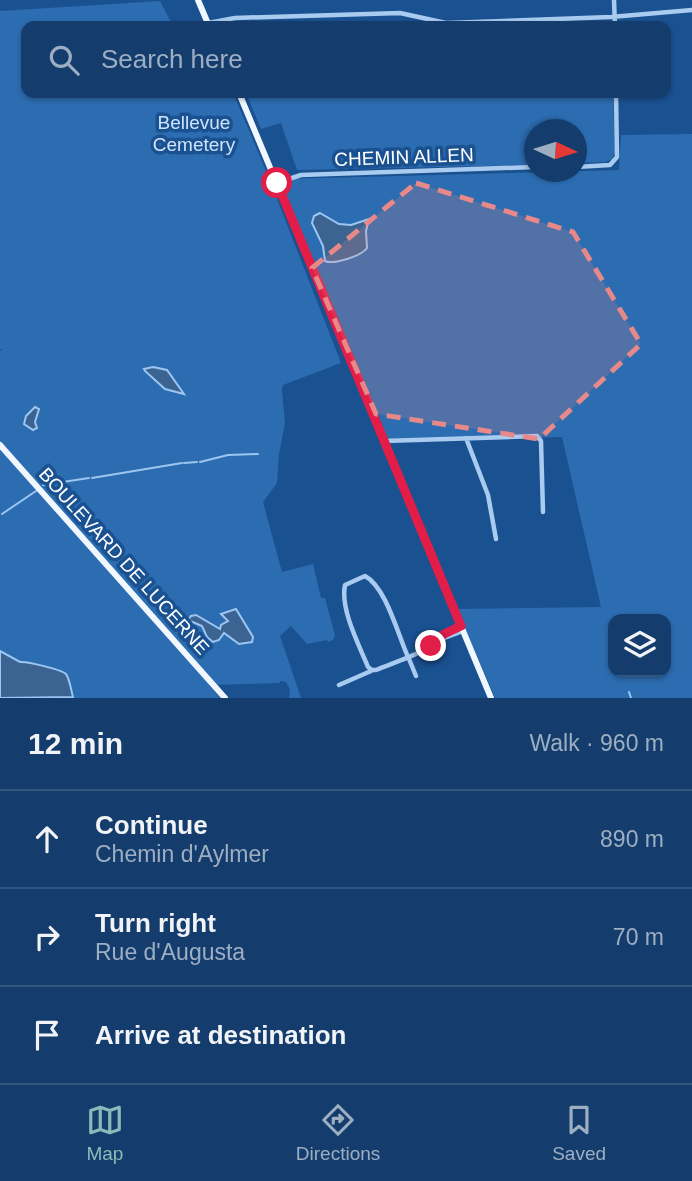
<!DOCTYPE html>
<meta charset="utf-8">
<style>
body{margin:0;font-family:Arial,sans-serif;background:#1d4472;color:#f1f3f6}
.controls{position:absolute;right:21px;bottom:21px;display:grid;overflow:hidden;border-radius:14px;box-shadow:0 2px 5px #0004}
.controls button{width:63px;height:63px;display:grid;place-items:center;padding:0;border:0;border-bottom:2px solid #335680;background:#143d6d;color:#f1f3f6;font:35px sans-serif}
.compass{position:absolute;left:524px;top:119px;width:63px;height:63px;border-radius:50%;background:#143d6d;box-shadow:0 2px 5px #0004;rotate:94deg}
.stop{position:absolute;width:21px;height:21px;margin:-16px;border:5px solid #e11d48;border-radius:50%;background:#fff}
.stop.end{background:#e11d48;border-color:#fff;box-shadow:0 2px 7px #0008}
.list{margin:0;padding:0;list-style:none}
h2{display:flex;justify-content:space-between;align-items:center;height:91px;margin:0;padding:0 28px;font-size:30px}
h2 small{font-size:23px;font-weight:400;color:#9daec2}
.list li{display:grid;grid-template-columns:46px 1fr auto;gap:21px;align-items:center;box-sizing:border-box;height:98px;padding:0 28px;border-top:2px solid #335680}
.list b{display:block;font-size:26px;white-space:nowrap}
.list p{margin:0;font-size:23px;white-space:nowrap;color:#9daec2}
.list em{font-size:23px;font-style:normal;color:#9daec2}
.icon{flex:none;width:38px;height:38px;fill:none;stroke:currentColor;stroke-width:2;stroke-linecap:round;stroke-linejoin:round}
.map{position:relative;flex:none;width:692px;height:698px;overflow:hidden}
.search{position:absolute;background:#143d6d;box-shadow:0 2px 5px #0004;left:21px;right:21px;top:21px;height:77px;display:flex;align-items:center;gap:18px;box-sizing:border-box;padding:0 24px;border-radius:14px;color:#9daec2;font-size:26px}
.sheet{height:385px;background:#143d6d}
nav{display:flex;justify-content:space-around;align-items:center;box-sizing:border-box;height:98px;border-top:2px solid #335680;background:#143d6d;font-size:19px;color:#9daec2}
nav a{display:grid;justify-items:center;gap:4px}
nav .on{color:#8bbbb9}
.map>svg:first-child{display:block}
</style>
<div class="map">
<svg width="692" height="698" viewBox="0 0 692 698">
<rect width="100%" height="100%" fill="#1a5191"/>
<path fill="#2c6cb0" fill-rule="evenodd" d="M 160,1 L 173,26 L 26,26 L 26,93 L 233,93 L 267,173 L 341,363 L 283,385 L 282,390 L 285,423 L 279,454 L 277,483 L 263,502 L 282,572 L 313,564 L 321,598 L 325,598 L 335,635 L 333,640 L 328,642 L 327,640 L 307,644 L 291,626 L 280,636 L 301,698 L 289,698 L 290,690 L 286,682 L 280,681 L 280,683 L 209,685 L 220,698 L 73,698 C 71,692 70,682 67,676 C 63,669 28,661 20,662 L 0,651 L 0,351 L 2,349 L 0,349 L 0,11 Z
M 246,93 L 613,93 L 615,153 L 612,159 L 606,162 L 577,163 L 576,130 L 534,130 L 534,165 L 297,170 L 281,123 L 261,129 Z
M 692,134 L 692,698 L 495,698 L 457,609 L 601,607 L 562,437 L 389,442 L 281,184 L 286,179 L 619,170 L 621,135 ZM 613,619 L 666,619 L 666,672 L 613,672 Z"/>
<path fill="#3c6492" stroke="#9cc6f1" stroke-width="2" d="M 320,213 L 339,224 L 351,225 L 369,219 L 366,231 L 367,248 C 361,256 334,265 325,261 L 323,246 L 312,223 L 314,216 Z
M 153,367 L 167,370 L 184,394 L 165,389 L 145,371 L 144,369 Z
M 35,407 L 39,409 L 35,422 L 37,428 L 33,430 L 24,424 L 26,416 Z
M 236,609 L 253,637 L 252,642 L 239,644 L 224,633 L 219,640 L 213,642 L 207,637 L 202,626 L 188,620 L 191,616 L 196,615 L 220,629 L 221,625 L 228,621 L 221,614 Z
M 0,651 L 20,662 C 27,661 62,670 66,674 C 70,680 71,690 73,697 L 0,698 Z"/>
<g fill="none" stroke-linecap="round" stroke-linejoin="round">
<path stroke="#9cc6f1" stroke-width="2" d="M 200,462 L 228,455 L 258,454
M 184,463 L 197,462
M 92,478 L 182,463
M 43,485 L 89,478
M 2,514 L 36,491
M 629,692 L 631,698"/>
<path stroke="#a9cbef" stroke-width="4.5" d="M 614,0 L 615,26
M 208,23 L 235,18 L 400,13 L 446,23 L 611,17 L 692,10
M 576,167 L 610,165 L 617,157 L 616,93
M 277,183 L 301,175 L 534,167
M 466,438 L 488,495 L 496,539
M 384,441 L 537,436 L 541,441 L 543,512
M 439,640 L 463,631
M 416,676 L 409,659 L 408,657 C 398,635 386,587 365,576 L 345,585 C 340,609 359,645 368,667 L 372,670 L 376,670 C 393,663 412,657 428,648 C 441,640 447,633 461,626
M 339,685 L 371,671"/>
<path stroke="#f1f7ff" stroke-width="6" d="M 198,0 L 209,26
M 239,93 L 491,698
M 0,445 L 225,698"/>
</g>
<g fill="none" stroke-linecap="round" stroke-linejoin="round">
<path stroke="#e11d48" stroke-width="9" d="M 277,183 L 461,626 L 444,634 L 431,646"/>
</g>
<path fill="#e88989" fill-opacity="0.2" stroke="#e88989" stroke-width="5" stroke-dasharray="14 9" stroke-linejoin="round" d="M 416,183 L 573,232 L 641,344 L 539,439 L 376,414 L 312,268 Z"/>
<g text-anchor="middle" dominant-baseline="central" stroke-width="7" stroke-linejoin="round" paint-order="stroke">
<g font-size="19" fill="#cfe4fb" stroke="#1a5191">
<text x="194" y="122">Bellevue<tspan x="194" dy="22">Cemetery</tspan></text>
</g>
<g font-size="19" fill="#fff" stroke="#1a5191">
<text transform="translate(404 157) rotate(-2)">CHEMIN ALLEN</text>
<text transform="translate(124 561) rotate(48)">BOULEVARD DE LUCERNE</text>
</g>
</g>
</svg>
<div class="controls">
<button><svg class="icon" aria-label="layers" viewBox="0 0 24 24"><path d="M12 4l9 5-9 5-9-5zM3 14l9 5 9-5"/></svg></button>
</div>
<svg class="compass" viewBox="-18 -18 36 36"><path d="M0-13l5 13h-10z" fill="#e53935"/><path d="M0 13l5-13h-10z" fill="#9daec2"/></svg>
<div class="stop" style="left:277px;top:183px"></div>
<div class="stop end" style="left:431px;top:646px"></div>
<div class="search"><svg class="icon" aria-label="search" viewBox="0 0 24 24"><circle cx="10" cy="10" r="6"/><path d="M15 15l6 6"/></svg>Search here</div>
</div>
<section class="sheet">
<h2>12 min<small>Walk · 960 m</small></h2>
<ul class="list">
<li><svg class="icon" aria-label="ahead" viewBox="0 0 24 24"><path d="M12 20V5M6 11l6-6 6 6"/></svg><div><b>Continue</b><p>Chemin d'Aylmer</p></div><em>890 m</em></li>
<li><svg class="icon" aria-label="right" viewBox="0 0 24 24"><path d="M7 20v-9h11M14 6l5 5-5 5"/></svg><div><b>Turn right</b><p>Rue d'Augusta</p></div><em>70 m</em></li>
<li><svg class="icon" aria-label="arrive" viewBox="0 0 24 24"><path d="M6 21V4h12l-3 4 3 4H6"/></svg><div><b>Arrive at destination</b></div></li>
</ul>
</section>
<nav>
<a class="on"><svg class="icon" aria-label="map" viewBox="0 0 24 24"><path d="M3 6l6-2 6 2 6-2v14l-6 2-6-2-6 2zM9 4v14M15 6v14"/></svg>Map</a>
<a><svg class="icon" aria-label="directions" viewBox="0 0 24 24"><path d="M12 3l9 9-9 9-9-9zM9 14v-3h6M13 9l2 2-2 2"/></svg>Directions</a>
<a><svg class="icon" aria-label="saved" viewBox="0 0 24 24"><path d="M7 4h10v16l-5-4-5 4z"/></svg>Saved</a>
</nav>
